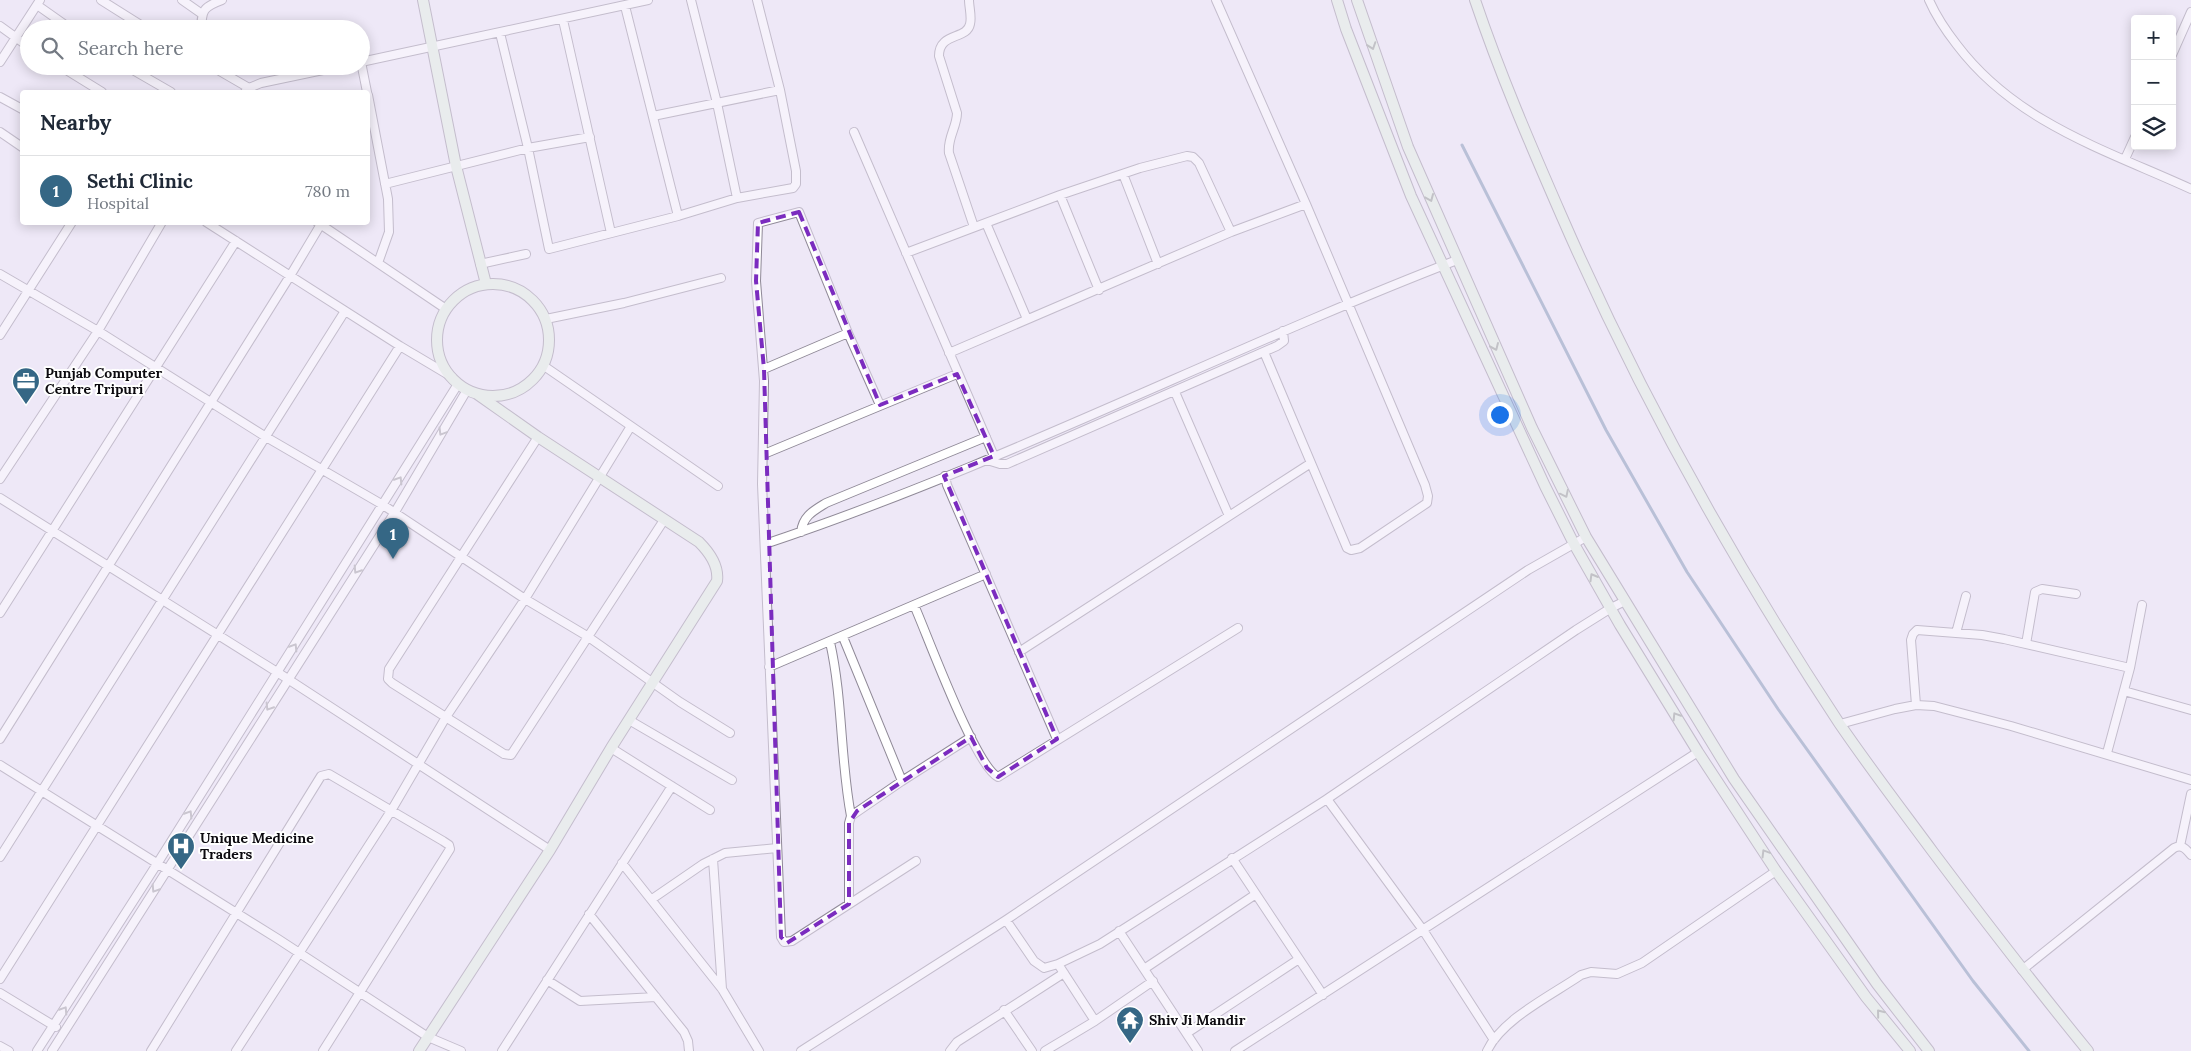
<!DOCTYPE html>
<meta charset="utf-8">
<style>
body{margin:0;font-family:Lora,serif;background:#f2f2f3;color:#1f2937}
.controls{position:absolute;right:15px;top:15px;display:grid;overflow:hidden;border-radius:5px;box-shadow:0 2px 12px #0003}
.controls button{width:45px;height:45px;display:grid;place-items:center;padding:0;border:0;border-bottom:1px solid #e0e1e3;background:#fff;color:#1f2937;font:25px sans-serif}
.you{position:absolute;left:1499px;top:414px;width:18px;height:18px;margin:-12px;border:4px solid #fff;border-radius:50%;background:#1a73e8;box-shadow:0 0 0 8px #1a73e833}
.badge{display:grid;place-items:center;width:32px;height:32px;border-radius:50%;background:#356785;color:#fff;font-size:16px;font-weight:700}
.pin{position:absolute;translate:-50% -41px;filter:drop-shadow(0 1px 2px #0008)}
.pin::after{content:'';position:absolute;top:26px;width:18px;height:15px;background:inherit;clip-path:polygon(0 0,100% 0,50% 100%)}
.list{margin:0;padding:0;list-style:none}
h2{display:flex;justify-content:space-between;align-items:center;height:65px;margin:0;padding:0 20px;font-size:21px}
h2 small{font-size:16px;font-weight:400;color:#747a83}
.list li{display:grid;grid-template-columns:32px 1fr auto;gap:15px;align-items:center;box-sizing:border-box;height:70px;padding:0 20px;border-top:1px solid #e0e1e3}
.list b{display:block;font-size:19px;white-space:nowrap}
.list p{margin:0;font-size:16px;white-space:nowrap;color:#747a83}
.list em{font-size:16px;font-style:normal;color:#747a83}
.icon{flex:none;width:28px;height:28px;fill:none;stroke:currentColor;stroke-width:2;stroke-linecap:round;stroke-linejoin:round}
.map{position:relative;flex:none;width:2191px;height:1051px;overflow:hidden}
.search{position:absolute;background:#fff;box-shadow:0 2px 12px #0003;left:20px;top:20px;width:350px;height:55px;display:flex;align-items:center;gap:12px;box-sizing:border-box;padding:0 18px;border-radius:28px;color:#747a83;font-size:19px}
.panel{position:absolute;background:#fff;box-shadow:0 2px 12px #0003;left:20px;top:90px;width:350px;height:135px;border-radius:5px}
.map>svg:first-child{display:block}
</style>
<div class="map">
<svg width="2191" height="1051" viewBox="0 0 2191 1051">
<rect width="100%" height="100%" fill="#eee8f7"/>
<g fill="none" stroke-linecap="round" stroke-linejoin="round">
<path stroke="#7891b0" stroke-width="3" d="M 1462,145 L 1606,430 L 1687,572 L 1778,709 L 1973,981 L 2029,1051"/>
<g stroke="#908a98" stroke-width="10">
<path id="street" d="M 101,0 L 147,29
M 182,0 L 202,14
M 691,0 L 717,103 L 737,198
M 969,0 C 969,7 972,17 970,24 C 967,40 939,32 939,56 L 957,113 C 957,127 947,138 949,153 L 974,227
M 1216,0 L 1306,204 L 1425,485 L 1428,496 L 1427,503 L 1360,548 L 1351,550 L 1347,548 L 1264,352
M 1929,0 C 1936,16 1946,31 1957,45 C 2016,123 2106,150 2191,189
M 37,5 L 71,29
M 625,6 L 678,216
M 563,20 L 611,233
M 0,26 L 29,47
M 201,29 C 202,10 203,7 222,0
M 500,33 L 528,148 L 549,249 L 678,216 L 737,198 L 793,188 L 796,184 L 796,171 L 780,90 L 757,0
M 2172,55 L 2191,12
M 0,62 L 40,0
M 361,62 L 648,0
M 361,62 L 367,92
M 60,66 L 102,92
M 126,66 L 171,92
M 211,66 L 249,88
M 245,92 L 249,88 L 261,83 L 342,66
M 368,95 L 388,199 L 389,232 L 378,263
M 0,97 L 22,109
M 653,116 L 780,90
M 0,132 L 22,147
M 854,132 L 994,456
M 2125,159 L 2135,137
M 1123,174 L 1158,264
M 385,184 L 528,148 L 590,137
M 1060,195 L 1099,290
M 206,222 L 400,346
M 317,222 L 446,309
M 986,223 L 1027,319
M 906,253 L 1060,195 L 1140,168 L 1187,156 L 1193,157 L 1199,163 L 1231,232
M 480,264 L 526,254
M 0,274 L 98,331 L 266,437 L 383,505 L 525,599 L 587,636 L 680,702 L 730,733
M 546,319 L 624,303 L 721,278
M 0,335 L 72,222
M 949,353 L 1231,232 L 1306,204
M 764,369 L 848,333
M 1175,392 L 1229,516
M 880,405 L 848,333 L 799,212 L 758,223 L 756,281 L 764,381 L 762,484 L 781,937 L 784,942 L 792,941 L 916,861
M 631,426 L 718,486
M 538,437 L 389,669 L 388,679 L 392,683 L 504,754 L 511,755 L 664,520
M 764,454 L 957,374
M 987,460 L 1000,464 L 1007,464 L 1277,346 L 1284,341 L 1283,331
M 945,476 L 947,485 L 1057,739
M 0,479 L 98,331 L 162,222
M 0,498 L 277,672 L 550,850
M 801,532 C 803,516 813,511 826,503 L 986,437
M 765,544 C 1002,465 1224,350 1457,260
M 914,605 C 927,634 975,766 998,777 L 1238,628
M 0,613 L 236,241
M 1956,633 L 1966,596
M 843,637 L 902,781
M 830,642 C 843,700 840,758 851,816
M 2026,644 L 2035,592 L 2042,589 L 2076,594
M 1019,652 L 1311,463
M 769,667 L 986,574
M 2130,668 L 2142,605
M 2124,691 L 2191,710
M 1916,705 L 1911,640 L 1913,634 L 1917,630 L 1982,635 L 2004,639 L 2130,668 L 2107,753
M 629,720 L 732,780
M 1840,724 L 1895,709 L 1916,705 L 1934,706 L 2011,726 L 2191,780
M 0,739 L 290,276 L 321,224
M 611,748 L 710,810
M 0,765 L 278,939 L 428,1037 L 461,1051
M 1327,799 L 1423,930 L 1494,1040
M 2180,846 L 2191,794
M 0,857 L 345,311
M 1232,858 L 1323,995
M 713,859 L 722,989
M 622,863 L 722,989 L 759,1051
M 652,899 L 703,864 L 725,853 L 777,848
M 849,904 L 849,823 L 851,816 L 902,781 L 971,737
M 589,914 L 684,1032 L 688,1041 L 689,1051
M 1006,920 L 1034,961 L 1044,968 L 1058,964 L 1100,944 L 1327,799 L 1576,630 L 1611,608 L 1625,601
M 1119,931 L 1198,1051
M 1058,964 L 1095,1021
M 1144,969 L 1256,894
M 2022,970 L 2174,848 C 2182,844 2186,849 2191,855
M 0,979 L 400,346 L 452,377
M 547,980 L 580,1001 L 656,997
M 0,993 L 56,1027
M 1004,1010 L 1032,1051
M 1187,1033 L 1299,959
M 0,1046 L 9,1051
M 37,1051 L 157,864 L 458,384
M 52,1051 L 395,512 L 467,390
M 151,1051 L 321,776 L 329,774 L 443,841 L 449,845 L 450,849 L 323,1051
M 236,1051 L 391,811 L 446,717 L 525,599 L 631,426 L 544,366
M 502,1051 L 672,786
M 801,1051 L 1006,920 L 1528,570 L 1586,537
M 950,1051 L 957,1042 L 1064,973
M 1045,1051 L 1095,1021 L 1153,981
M 1235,1051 L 1698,752
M 1487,1051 C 1502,1019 1552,995 1581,975 L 1591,972 L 1617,974 L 1642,963 L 1776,871"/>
</g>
<g stroke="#908a98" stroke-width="12">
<path id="secondary" d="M 423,0 L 456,166 L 486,284
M 1337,0 L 1346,29 L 1411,196 L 1545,486 L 1574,544 L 1620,625 L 1698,752 L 1776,871 L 1866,997 L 1910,1051
M 1357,0 L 1408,147 L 1532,428 L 1586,537 L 1734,779 L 1877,984 L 1929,1051
M 1475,0 C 1500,74 1531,146 1562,217 C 1639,394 1733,562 1839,723 C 1869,767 1902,810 1933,852 C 1984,920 2035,986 2088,1051
M437 340a56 56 0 1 1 112 0a56 56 0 1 1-112 0Z
M 419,1051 L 550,850 L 611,748 L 717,581 C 719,566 709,552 699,542 L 538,437 L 477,394"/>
</g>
<use href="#street" stroke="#fff" stroke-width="8"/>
<use href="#secondary" stroke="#e3f1e0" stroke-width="10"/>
</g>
<defs><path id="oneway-chevron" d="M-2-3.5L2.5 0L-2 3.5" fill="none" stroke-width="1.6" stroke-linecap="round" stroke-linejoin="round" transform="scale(1.25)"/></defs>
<g stroke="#8d958c">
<use href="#oneway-chevron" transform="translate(1372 46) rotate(71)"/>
<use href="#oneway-chevron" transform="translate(1430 198) rotate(67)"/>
<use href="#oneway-chevron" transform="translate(1495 347) rotate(66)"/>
<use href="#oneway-chevron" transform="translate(1565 494) rotate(64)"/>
<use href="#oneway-chevron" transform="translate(1593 577) rotate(-120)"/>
<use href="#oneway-chevron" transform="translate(1676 716) rotate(-122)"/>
<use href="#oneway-chevron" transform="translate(1765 853) rotate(-121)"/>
<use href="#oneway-chevron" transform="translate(1880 1013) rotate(-129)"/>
</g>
<g stroke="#9e9d9f">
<use href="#oneway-chevron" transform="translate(442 432) rotate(121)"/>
<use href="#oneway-chevron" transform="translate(399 480) rotate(-58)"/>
<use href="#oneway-chevron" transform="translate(357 570) rotate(123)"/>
<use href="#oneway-chevron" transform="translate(294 647) rotate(-58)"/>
<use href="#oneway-chevron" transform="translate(269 707) rotate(122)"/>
<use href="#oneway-chevron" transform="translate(189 814) rotate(-58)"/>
<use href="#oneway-chevron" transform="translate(155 889) rotate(123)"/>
<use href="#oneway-chevron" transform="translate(64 1010) rotate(-57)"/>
</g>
<path d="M0 0H2191V1051H0ZM 799,212 L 880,405 L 957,374 L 994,456 L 944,476 L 1057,739 L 998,777 L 987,768 L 971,737 L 857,811 L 849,823 L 849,904 L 787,943 L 781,937 L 764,369 L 756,281 L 758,223 Z" fill="#eee8f7" fill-opacity=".55" fill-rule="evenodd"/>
<path fill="none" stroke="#7b2cbf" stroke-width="4" stroke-dasharray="10 6" stroke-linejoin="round" d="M 799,212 L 880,405 L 957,374 L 994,456 L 944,476 L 1057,739 L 998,777 L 987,768 L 971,737 L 857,811 L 849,823 L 849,904 L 787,943 L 781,937 L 764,369 L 756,281 L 758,223 Z"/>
<defs>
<g id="office-pin" transform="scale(1.4375)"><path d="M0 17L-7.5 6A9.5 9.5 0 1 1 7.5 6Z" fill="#356785" stroke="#fff"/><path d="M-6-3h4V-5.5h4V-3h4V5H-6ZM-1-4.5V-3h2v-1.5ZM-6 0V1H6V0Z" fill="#fff"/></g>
<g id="hospital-pin" transform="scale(1.4375)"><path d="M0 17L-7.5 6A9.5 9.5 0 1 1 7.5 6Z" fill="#356785" stroke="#fff"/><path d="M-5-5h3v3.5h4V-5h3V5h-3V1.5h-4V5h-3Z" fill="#fff"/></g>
<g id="temple-pin" transform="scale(1.4375)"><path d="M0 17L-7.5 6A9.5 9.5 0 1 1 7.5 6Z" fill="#356785" stroke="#fff"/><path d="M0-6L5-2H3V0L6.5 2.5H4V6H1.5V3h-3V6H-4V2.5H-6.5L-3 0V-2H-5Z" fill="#fff"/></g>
</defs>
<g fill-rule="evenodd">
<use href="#office-pin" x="26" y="381"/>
<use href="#hospital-pin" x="181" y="846"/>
<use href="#temple-pin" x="1130" y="1020"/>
</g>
<g text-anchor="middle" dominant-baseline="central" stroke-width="4" stroke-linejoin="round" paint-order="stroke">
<g font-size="14" font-weight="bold" fill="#0c0a0f" stroke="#fff" text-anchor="start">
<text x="45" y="373">Punjab Computer<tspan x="45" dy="16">Centre Tripuri</tspan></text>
<text x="200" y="838">Unique Medicine<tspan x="200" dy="16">Traders</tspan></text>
<text x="1149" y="1020">Shiv Ji Mandir</text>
</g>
</g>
</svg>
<div class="controls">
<button>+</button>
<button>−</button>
<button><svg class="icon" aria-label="layers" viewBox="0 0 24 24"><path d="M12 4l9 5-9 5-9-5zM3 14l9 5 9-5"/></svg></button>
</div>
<div class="you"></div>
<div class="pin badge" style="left:393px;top:559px">1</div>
<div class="search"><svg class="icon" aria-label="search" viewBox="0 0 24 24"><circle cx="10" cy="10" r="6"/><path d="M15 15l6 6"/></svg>Search here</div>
<section class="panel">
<h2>Nearby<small></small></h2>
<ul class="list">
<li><span class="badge">1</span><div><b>Sethi Clinic</b><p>Hospital</p></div><em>780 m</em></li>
</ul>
</section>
</div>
